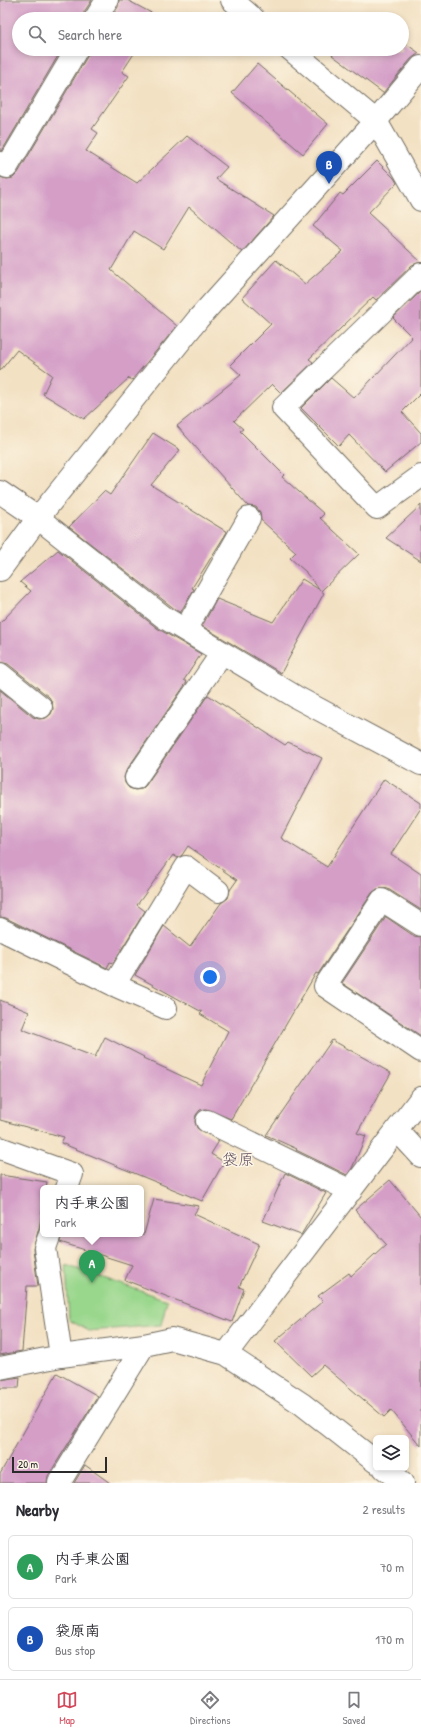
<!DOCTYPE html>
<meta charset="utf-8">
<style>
body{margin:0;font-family:"Patrick Hand","Klee One",sans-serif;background:#f2f2f3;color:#2b2b33}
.controls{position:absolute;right:12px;bottom:12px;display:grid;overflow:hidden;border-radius:6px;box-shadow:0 2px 6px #0003}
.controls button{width:36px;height:36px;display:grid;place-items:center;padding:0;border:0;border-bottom:1px solid #e1e1e2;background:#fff;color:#2b2b33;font:20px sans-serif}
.scale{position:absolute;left:12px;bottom:10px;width:95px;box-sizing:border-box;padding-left:4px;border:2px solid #2b2b2b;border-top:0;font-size:11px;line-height:14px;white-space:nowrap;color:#2b2b2b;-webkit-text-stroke:3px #fcf5e5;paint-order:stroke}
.you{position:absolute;left:210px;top:977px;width:14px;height:14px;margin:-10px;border:3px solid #fff;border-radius:50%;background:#1a73e8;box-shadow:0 0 0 6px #1a73e833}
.badge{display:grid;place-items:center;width:26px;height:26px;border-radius:50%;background:#d1495b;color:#fff;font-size:13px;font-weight:700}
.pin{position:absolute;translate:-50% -33px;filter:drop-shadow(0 1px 2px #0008)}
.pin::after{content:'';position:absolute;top:21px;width:14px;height:12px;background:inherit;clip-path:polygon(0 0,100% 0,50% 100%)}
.popup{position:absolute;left:40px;top:1185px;width:104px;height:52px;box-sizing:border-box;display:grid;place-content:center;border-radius:6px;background:#fff;filter:drop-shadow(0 1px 3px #0005);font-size:13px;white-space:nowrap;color:#7c7c81}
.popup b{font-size:15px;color:#2b2b33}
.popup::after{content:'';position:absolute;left:50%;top:100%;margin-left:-8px;border:8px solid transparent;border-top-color:#fff}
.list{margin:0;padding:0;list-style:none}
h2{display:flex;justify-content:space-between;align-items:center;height:52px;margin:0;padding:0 16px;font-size:17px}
h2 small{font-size:13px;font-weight:400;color:#7c7c81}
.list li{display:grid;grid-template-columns:26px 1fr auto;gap:12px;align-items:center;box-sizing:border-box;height:64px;margin:0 8px 8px;padding:0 8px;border:1px solid #e1e1e2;border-radius:6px}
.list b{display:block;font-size:15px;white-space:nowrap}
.list p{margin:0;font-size:13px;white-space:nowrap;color:#7c7c81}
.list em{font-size:13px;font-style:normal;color:#7c7c81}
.icon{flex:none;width:22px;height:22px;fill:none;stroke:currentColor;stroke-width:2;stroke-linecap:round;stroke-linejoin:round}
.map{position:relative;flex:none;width:421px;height:1483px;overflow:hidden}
.search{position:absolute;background:#fff;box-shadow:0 2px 6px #0003;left:12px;right:12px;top:12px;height:44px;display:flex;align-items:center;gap:10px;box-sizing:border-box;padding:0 14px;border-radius:22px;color:#7c7c81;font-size:15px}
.sheet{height:196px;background:#fff}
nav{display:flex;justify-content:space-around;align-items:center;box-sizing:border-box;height:56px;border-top:1px solid #e1e1e2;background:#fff;font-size:11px;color:#7c7c81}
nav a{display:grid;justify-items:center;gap:2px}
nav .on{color:#d1495b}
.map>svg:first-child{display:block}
</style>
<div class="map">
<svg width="421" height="1483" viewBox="0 0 421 1483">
<rect width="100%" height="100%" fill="#fcf5e5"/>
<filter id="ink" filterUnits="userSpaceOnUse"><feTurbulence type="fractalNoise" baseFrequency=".025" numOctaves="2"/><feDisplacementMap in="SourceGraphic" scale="8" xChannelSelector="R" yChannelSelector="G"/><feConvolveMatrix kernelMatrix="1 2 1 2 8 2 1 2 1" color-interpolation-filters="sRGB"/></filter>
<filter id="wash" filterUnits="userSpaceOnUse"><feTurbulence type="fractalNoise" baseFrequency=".012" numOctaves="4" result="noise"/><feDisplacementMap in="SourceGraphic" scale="16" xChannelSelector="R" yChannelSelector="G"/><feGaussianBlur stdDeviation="0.9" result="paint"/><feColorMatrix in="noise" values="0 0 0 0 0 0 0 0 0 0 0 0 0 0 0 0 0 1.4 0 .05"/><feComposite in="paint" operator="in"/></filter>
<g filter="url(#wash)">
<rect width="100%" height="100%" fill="#f3e1c3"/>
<path fill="#99d78c" stroke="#62815c" d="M 66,1265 L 167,1300 L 161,1325 L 89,1331 L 69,1320 Z"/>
<g id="blocks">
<path fill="#d49ec7" d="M 0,0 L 92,0 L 84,12 L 83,19 L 19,19 L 19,49 L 62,49 L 2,151 L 0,151 Z
M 119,0 L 127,0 L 159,17 L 158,19 L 110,19 L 118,7 Z
M 402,41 L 419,53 L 411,59 L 383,93 L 332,55 L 336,49 L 402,49 Z
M 89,49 L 137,49 L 122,72 L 129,76 L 92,129 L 98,133 L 86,151 L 137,183 L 187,136 L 227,167 L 216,179 L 274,216 L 242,252 L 189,207 L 163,249 L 134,231 L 111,270 L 177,326 L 132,380 L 129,378 L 84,419 L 43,394 L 52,375 L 17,350 L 0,371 L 0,177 L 7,179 L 13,178 L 18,173 L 88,55 Z
M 257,64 L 328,124 L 303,154 L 232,93 Z
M 377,161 L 394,178 L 397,183 L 368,213 L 421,262 L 412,265 L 376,300 L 373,297 L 309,359 L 313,362 L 281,393 L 272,384 L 234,421 L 243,429 L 240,431 L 284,475 L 282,477 L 324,514 L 320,518 L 359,554 L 321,591 L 324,593 L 281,673 L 202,626 L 217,599 L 273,622 L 302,579 L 320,590 L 306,573 L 306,572 L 290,558 L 296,552 L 261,520 L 260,512 L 256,507 L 248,506 L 177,426 L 241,375 L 230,365 L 271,324 L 242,298 L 276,260 L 305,284 L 343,251 L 313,226 L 340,193 L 343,195 Z
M 421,291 L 421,393 L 402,412 L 421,433 L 421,442 L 385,472 L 349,435 L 339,446 L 301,408 L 331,378 L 354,398 L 412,337 L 393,318 Z
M 153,433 L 180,450 L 151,485 L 227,532 L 192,588 L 194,589 L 180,613 L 69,527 L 104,491 L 110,495 Z
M 421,505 L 421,561 L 386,538 Z
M 58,550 L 157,628 L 201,654 L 184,680 L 187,682 L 126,771 L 124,777 L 125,783 L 129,788 L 135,790 L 142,789 L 146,785 L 208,695 L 285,745 L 288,742 L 322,758 L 281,838 L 327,867 L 384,779 L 421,803 L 421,808 L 391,854 L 421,874 L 421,910 L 388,889 L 382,888 L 377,889 L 372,893 L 318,974 L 316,973 L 231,1119 L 206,1109 L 200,1110 L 196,1115 L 195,1122 L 197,1128 L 219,1141 L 211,1154 L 224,1162 L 202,1201 L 61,1143 L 64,1137 L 0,1120 L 0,1000 L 29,1012 L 22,1029 L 95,1057 L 105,1037 L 144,1057 L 143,1058 L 201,1085 L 228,1031 L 200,1014 L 202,1012 L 135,975 L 164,926 L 190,947 L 221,903 L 228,898 L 230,890 L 237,880 L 188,846 L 182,855 L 178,858 L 173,855 L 137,905 L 145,911 L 113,963 L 110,962 L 107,968 L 6,918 L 0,917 L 0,690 L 33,717 L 39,719 L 46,718 L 51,714 L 53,709 L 52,702 L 49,697 L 8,664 L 0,662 L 0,623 L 31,591 L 20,582 Z
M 386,917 L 414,936 L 421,937 L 421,1036 L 342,983 Z
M 332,1040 L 391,1073 L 357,1133 L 366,1136 L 352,1168 L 347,1175 L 296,1150 L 297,1149 L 266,1135 Z
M 285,1173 L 326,1193 L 301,1235 L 263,1221 Z
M 0,1175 L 47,1182 L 46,1188 L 43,1188 L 43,1207 L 39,1228 L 33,1249 L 38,1286 L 27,1286 L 22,1351 L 0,1355 Z
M 390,1180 L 421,1217 L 421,1446 L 391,1410 L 384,1417 L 323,1365 L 311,1376 L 275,1341 L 323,1301 L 318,1296 L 349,1273 L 351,1276 L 386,1244 L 355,1210 Z
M 154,1199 L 199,1206 L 194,1214 L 259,1244 L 239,1287 L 244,1289 L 232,1322 L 125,1280 L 132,1265 L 60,1242 L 62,1234 L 144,1234 Z
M 57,1373 L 98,1396 L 48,1476 L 47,1483 L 0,1483 L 0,1474 Z
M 20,1377 L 19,1388 L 0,1388 L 0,1380 Z
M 85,1465 L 110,1483 L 74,1483 Z"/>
</g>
</g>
<g filter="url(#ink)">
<use href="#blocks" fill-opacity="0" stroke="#716b60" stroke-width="1"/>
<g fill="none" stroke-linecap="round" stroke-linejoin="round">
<g stroke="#716b60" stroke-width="24">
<path id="street" d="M 232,0 L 254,19
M 95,19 L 107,0
M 290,49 L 376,121 L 421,200
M 0,163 L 7,167 L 77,49
M 421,274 L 283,408 L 377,508 L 421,476
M 0,492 L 38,518 L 165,618 L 296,697 L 421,764
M 185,630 L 249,518
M 0,674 L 41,707
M 136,778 L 222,653
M 421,925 L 382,900 L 325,986 L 421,1051
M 0,929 L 114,985 L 166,1008
M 114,985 L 186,867 L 218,891
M 207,1121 L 351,1191
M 397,1130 L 421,1156
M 0,1148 L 72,1174 L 67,1188
M 50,1234 L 45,1248 L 61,1356
M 226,1354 L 302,1404 L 376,1462
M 0,1368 L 61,1356 L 144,1345 L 172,1339 L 226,1354 L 421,1098
M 384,1468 L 403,1483
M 59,1483 L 144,1345"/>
</g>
<g stroke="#716b60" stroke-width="24">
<path id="secondary" d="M 0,570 L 38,518 L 198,319 L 376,121 L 421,67"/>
</g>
<use href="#street" stroke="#fff" stroke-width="22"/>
<use href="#secondary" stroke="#fff" stroke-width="22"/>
</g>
</g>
<g text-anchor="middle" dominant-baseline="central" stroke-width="3" stroke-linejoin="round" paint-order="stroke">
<g font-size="16" fill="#665362" stroke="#fcf5e5">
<text x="238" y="1159">袋原</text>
</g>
</g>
</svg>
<div class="controls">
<button><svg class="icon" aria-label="layers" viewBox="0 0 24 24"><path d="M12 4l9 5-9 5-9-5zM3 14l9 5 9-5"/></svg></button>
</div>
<div class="scale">20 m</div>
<div class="you"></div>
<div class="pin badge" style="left:92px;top:1283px;background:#2e9e5b">A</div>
<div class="popup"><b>内手東公園</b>Park</div>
<div class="pin badge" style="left:329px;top:184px;background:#1a4fb4">B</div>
<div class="search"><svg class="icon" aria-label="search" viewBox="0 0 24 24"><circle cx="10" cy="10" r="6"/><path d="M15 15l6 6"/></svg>Search here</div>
</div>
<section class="sheet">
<h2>Nearby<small>2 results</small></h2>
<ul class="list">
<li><span class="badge" style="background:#2e9e5b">A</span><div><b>内手東公園</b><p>Park</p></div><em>70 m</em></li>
<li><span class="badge" style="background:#1a4fb4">B</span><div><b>袋原南</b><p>Bus stop</p></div><em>170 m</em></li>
</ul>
</section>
<nav>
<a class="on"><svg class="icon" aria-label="map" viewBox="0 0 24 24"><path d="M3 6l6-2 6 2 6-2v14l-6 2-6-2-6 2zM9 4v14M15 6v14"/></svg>Map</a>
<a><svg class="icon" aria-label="directions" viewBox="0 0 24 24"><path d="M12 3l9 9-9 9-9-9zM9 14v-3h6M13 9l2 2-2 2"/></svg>Directions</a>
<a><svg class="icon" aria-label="saved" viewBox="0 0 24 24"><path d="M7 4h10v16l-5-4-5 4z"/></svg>Saved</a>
</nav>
